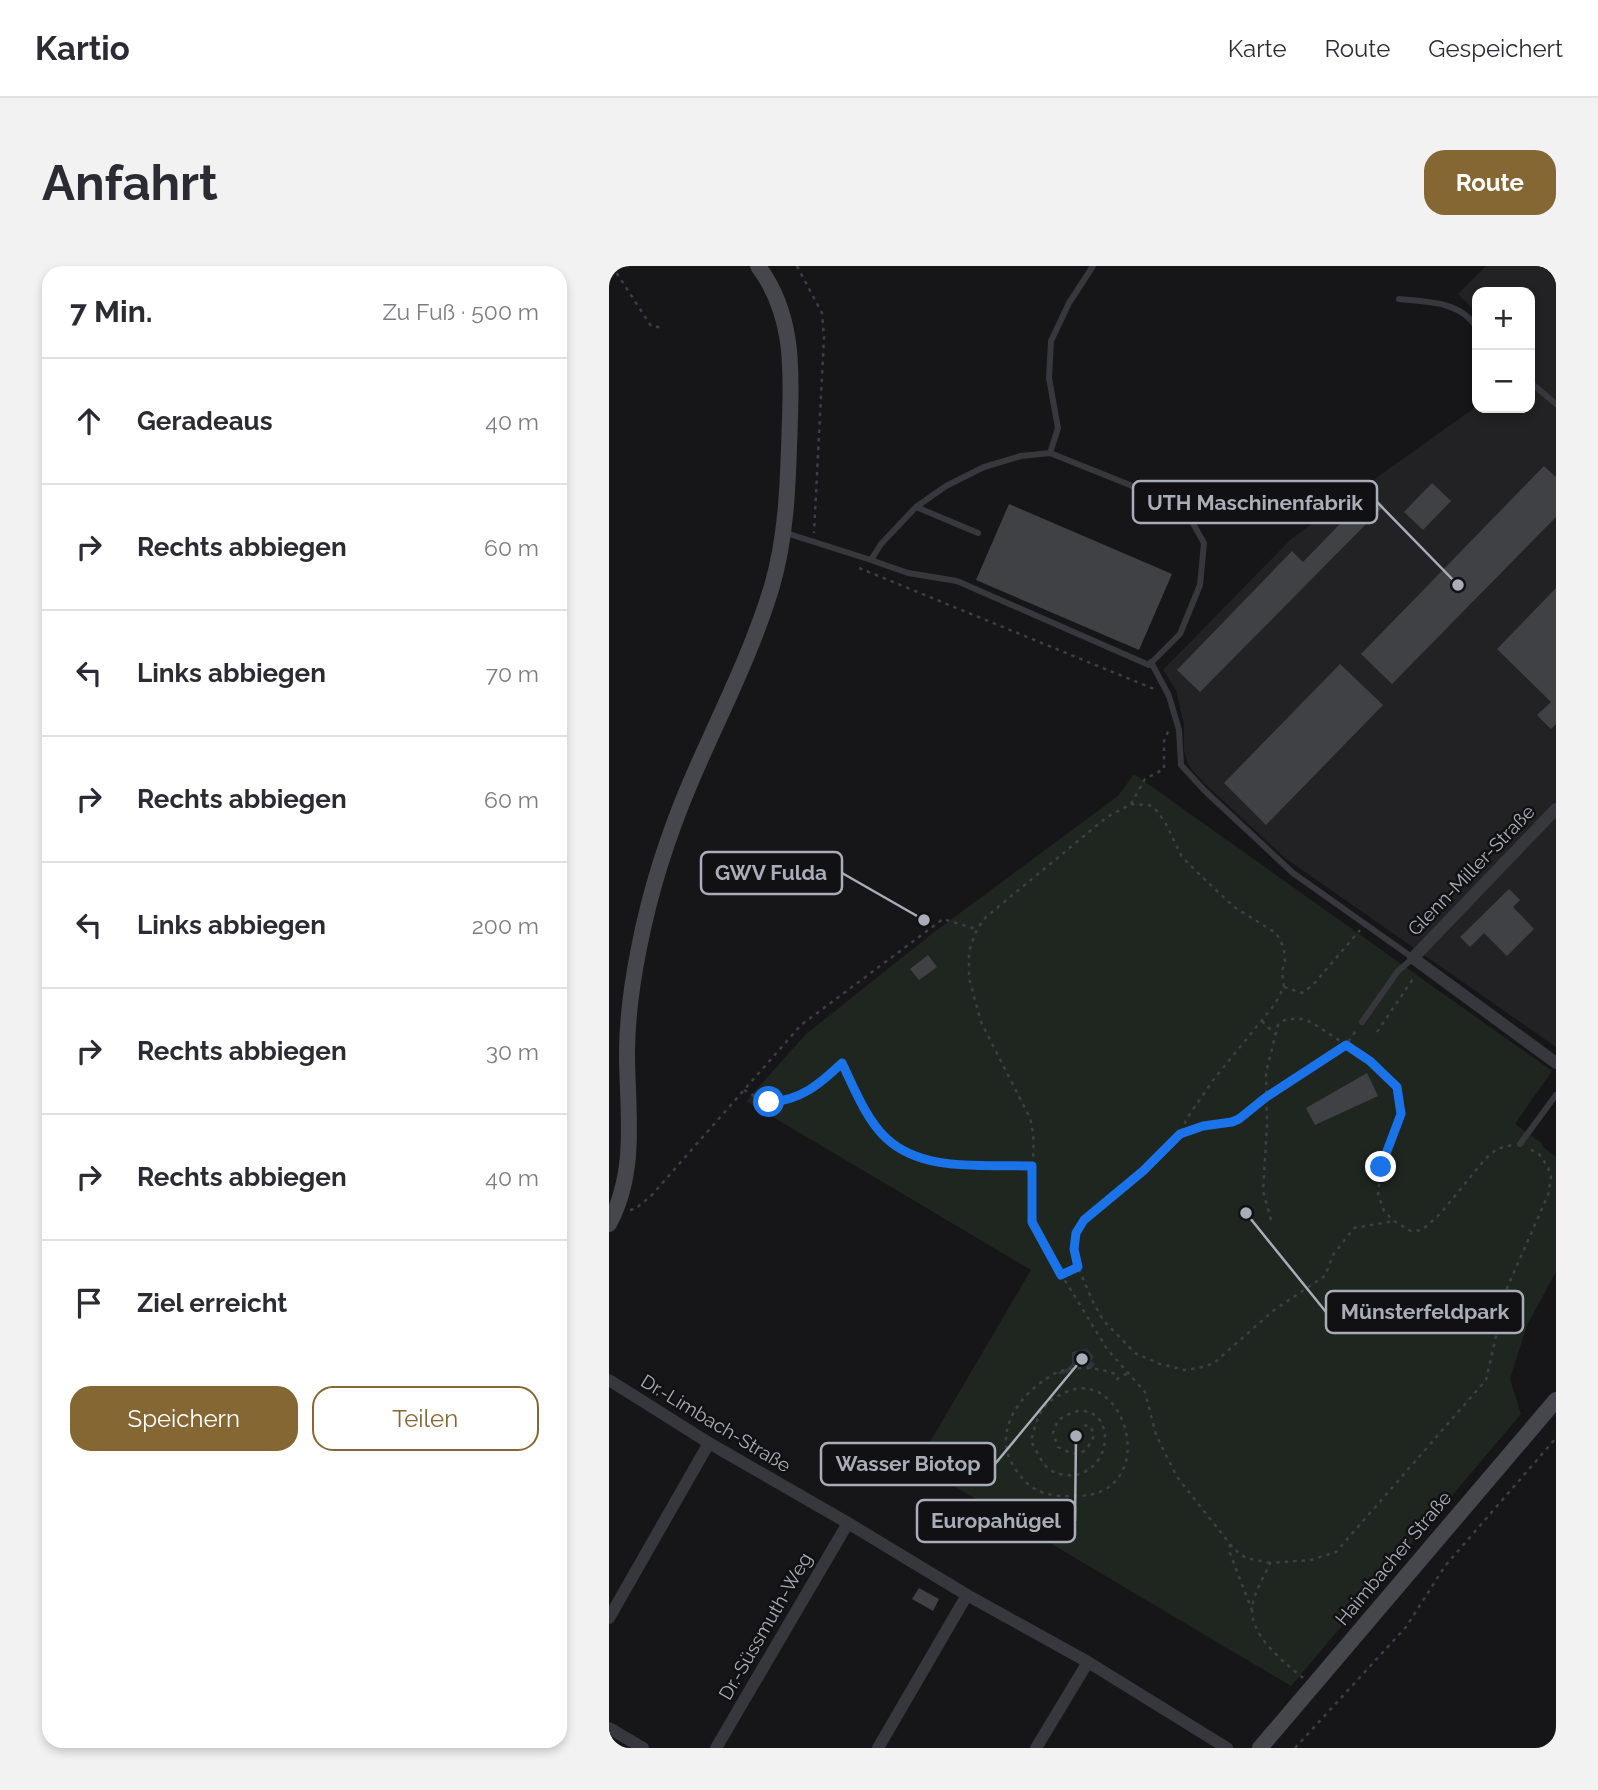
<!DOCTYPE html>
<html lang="de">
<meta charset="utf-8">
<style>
body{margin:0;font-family:Raleway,sans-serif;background:#f2f2f3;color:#2b2b33}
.controls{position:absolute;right:21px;top:21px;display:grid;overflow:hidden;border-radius:14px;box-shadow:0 4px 10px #0003}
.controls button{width:63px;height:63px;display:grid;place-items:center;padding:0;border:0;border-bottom:2px solid #e1e1e2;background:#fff;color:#2b2b33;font:35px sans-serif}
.stop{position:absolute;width:21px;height:21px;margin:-16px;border:5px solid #1a73e8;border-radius:50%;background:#fff}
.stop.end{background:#1a73e8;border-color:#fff;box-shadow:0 2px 7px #0008}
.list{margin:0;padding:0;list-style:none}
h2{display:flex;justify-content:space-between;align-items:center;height:91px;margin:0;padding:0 28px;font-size:30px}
h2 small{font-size:23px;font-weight:400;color:#7c7c81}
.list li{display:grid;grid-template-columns:46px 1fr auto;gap:21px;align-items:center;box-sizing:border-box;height:126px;padding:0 28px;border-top:2px solid #e1e1e2}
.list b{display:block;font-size:26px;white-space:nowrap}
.list em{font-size:23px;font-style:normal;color:#7c7c81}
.actions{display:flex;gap:14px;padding:21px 28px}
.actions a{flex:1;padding:16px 0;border:2px solid #856733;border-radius:21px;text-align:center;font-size:24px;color:#856733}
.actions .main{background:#856733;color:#fff}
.icon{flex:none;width:38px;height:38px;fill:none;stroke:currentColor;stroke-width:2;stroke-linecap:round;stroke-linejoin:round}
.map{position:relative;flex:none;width:947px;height:1482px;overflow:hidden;border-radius:21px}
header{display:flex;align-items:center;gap:42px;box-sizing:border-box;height:98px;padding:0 35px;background:#fff;border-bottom:2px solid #e1e1e2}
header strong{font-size:33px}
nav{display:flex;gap:38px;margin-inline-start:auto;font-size:24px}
.intro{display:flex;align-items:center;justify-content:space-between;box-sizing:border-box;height:168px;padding:0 42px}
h1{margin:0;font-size:49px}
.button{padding:18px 32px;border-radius:21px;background:#856733;color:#fff;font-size:24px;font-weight:700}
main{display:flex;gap:42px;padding:0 42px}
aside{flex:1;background:#fff;border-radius:21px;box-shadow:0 4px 10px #0003}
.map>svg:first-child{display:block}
</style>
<header>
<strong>Kartio</strong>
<nav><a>Karte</a><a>Route</a><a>Gespeichert</a></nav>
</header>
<div class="intro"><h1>Anfahrt</h1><a class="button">Route</a></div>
<main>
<aside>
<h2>7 Min.<small>Zu Fuß · 500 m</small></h2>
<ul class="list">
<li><svg class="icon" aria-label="ahead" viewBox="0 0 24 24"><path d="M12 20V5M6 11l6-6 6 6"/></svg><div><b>Geradeaus</b></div><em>40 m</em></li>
<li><svg class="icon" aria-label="right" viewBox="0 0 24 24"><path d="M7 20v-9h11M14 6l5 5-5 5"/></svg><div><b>Rechts abbiegen</b></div><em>60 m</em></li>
<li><svg class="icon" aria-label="left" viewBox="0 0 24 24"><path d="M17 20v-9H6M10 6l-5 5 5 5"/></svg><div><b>Links abbiegen</b></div><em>70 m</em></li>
<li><svg class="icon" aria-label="right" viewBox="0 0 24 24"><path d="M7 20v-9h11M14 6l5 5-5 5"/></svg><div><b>Rechts abbiegen</b></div><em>60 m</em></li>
<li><svg class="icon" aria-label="left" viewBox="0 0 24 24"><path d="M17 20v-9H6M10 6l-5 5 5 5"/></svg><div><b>Links abbiegen</b></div><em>200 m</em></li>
<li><svg class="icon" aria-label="right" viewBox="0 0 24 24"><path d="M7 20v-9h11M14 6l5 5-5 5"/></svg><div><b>Rechts abbiegen</b></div><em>30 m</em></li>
<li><svg class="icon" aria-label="right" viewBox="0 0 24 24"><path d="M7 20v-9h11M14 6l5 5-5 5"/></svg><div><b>Rechts abbiegen</b></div><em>40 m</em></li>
<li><svg class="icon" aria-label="arrive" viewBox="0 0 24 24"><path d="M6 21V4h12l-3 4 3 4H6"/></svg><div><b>Ziel erreicht</b></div></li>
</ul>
<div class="actions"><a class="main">Speichern</a><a>Teilen</a></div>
</aside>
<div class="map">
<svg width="947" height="1482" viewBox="0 0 947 1482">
<rect width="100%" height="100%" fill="#161618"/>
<path fill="#222225" d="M 877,0 L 947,0 L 947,781 L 676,592 L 595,517 L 580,500 L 575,485 L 575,458 L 567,424 L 554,404 L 682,273 L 868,140 L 921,142 L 921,26 L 868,26 L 868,47 L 849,28 Z"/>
<path fill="#1e261f" d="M 525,508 L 943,805 L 906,858 L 934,878 L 933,880 L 947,891 L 947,1006 L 918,1059 L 901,1113 L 912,1148 L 682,1420 L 308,1198 L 422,1004 L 137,835 L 197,768 L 324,667 L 509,530 Z"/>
<path fill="#2c353c" d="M 478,1083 L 485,1091 L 482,1095 L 486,1098 L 482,1103 L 463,1097 L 463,1086 Z"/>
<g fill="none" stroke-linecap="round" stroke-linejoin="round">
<path stroke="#2c353c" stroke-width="3.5" d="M 451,1107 L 458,1105 L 466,1097"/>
</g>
<path fill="#404145" d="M 935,200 L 947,211 L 947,251 L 783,418 L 752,388 Z
M 823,217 L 842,235 L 814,264 L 795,246 Z
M 761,227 L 775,240 L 591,426 L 568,404 L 683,285 L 694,296 Z
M 400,238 L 563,308 L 530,384 L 367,314 Z
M 947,322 L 947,458 L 942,463 L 928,449 L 942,436 L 888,383 Z
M 731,398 L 774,439 L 657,559 L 615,517 Z
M 900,623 L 911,634 L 904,641 L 925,663 L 898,690 L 875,667 L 861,681 L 851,671 Z
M 319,689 L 328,701 L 310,714 L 301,703 Z
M 758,807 L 769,830 L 706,859 L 697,842 Z
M 310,1322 L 330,1333 L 324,1345 L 303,1333 Z"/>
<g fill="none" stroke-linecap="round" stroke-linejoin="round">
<path stroke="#3d3f44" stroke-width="2.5" stroke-dasharray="3.5 5" stroke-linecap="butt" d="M 3,0 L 42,60 L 55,62
M 188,0 L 213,47 L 215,71 L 205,267
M 250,302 L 545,423
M 522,538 L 536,513 L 555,503 L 555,475 L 560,463
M 675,721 L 693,727 L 704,719 L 751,664
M 653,755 L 667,769
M 768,766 L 806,710
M 135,824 C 143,828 152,835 160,836 C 188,841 214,814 233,797 C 245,822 257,853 277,872 C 314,907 375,898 423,900
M 571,868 L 594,860 L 623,856 L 630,853 L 656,832 L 737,779 L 748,763
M 21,944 L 26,943 L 42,930 L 192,759 L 334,653 L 367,663
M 662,954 L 654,925 L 658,860 L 657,806 L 669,759 L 677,753 L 693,753 L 704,757 L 761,795 L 788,821 L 792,848 L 772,901 L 769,928 L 775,945 L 785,955 L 802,965 L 813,964 L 831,948 L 877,892 L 888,883 L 903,879
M 453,1009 L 469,1001
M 475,1159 L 482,1161 L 485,1170 C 475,1191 468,1191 449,1181 L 444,1167 L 449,1154 C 457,1150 465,1144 474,1145 C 507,1148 502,1204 465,1209 C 454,1210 442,1207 435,1198 C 430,1191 426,1182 422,1175 C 429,1149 432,1137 457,1126 C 518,1099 554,1231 466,1230 C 456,1230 445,1230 435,1227 C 421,1222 415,1215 407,1204 C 384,1172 404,1138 431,1117 C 436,1114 443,1108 449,1106 C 465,1100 491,1101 506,1108 L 508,1113 L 519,1107
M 621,1278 L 620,1285 L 643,1344
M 661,1297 L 637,1292 L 625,1283 L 568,1211 L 547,1169 L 536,1126 L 498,1083 L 428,969 C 412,931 432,890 421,852 L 372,756 L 360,712 L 360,685 L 368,663 L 377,651 L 498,551 L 522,538 L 540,539 L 547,544 L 556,556 L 573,591 L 588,606 L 625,641 L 667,667 L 675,682 L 676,695 L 673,706 L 675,721 L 666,738 L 605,813 L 578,852 L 571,868 L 534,905 L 476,954 L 467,967 L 465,983 L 469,1001 L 484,1036 L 494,1054 L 526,1087 L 551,1098 L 576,1104 L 594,1101 L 605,1097 L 665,1044 L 716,1010 L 724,989 L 745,962 L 785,955
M 694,1412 C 675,1396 642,1371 643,1343 C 644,1328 655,1311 661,1297 L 702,1294 L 727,1286 L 877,1114 L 898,1022 L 939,929 L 942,911 L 939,901 L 930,888 L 919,882
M 686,1482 L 797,1361 L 836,1300 L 947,1172"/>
<path stroke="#37383d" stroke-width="6" d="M 790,33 C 818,36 852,35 868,62
M 921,116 L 947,138
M 441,187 L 449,162 L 440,112 L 442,75 L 460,37 L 484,0
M 307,241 L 369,267
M 177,267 L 262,294 L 272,278 L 307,241 L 337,220 L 375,201 L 412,190 L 441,187 L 561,235 L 578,247 L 595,277 L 591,319 L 571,368 L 540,399 L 348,315 L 299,307 L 262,294
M 542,396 L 560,430 L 570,464 L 572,499 L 596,525 L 684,607 L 804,692 L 789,705 L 753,756
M 911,878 L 947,829"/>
<path stroke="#37383d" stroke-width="12" d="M 947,543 L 804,692 L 947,797
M 0,1114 L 100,1177 L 239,1257 L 358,1329 L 479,1396 L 618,1482
M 0,1352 L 100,1177
M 0,1462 L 34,1482
M 107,1482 L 239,1257
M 269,1482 L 358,1329
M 427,1482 L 479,1396"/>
<path stroke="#45474d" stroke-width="16" d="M 0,958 C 29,904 18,845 18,787 C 18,751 23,717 30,682 C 41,625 59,569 82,515 C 110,450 143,387 163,320 C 179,265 179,208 181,152 C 183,97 183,46 149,0
M 651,1482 L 947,1134"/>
</g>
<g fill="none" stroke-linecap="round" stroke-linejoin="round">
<path stroke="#1a73e8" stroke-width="9" d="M 160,836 C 191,835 211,818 233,797 C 245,822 257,853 277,872 C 314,907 375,898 423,900 L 423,956 L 452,1009 L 469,1001 L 465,983 L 467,967 L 475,954 L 534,905 L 571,868 L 594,860 L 623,856 L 630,853 L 656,832 L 737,779 L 761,795 L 788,821 L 792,848 L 772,901"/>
</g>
<g text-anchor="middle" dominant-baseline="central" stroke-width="5" stroke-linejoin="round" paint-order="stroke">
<g font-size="19" fill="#a8adb8" stroke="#111113">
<text transform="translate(862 604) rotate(-46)">Glenn-Miller-Straße</text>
<text transform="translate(107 1157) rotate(31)">Dr.-Limbach-Straße</text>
<text transform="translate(784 1292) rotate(-50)">Haimbacher Straße</text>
<text transform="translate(156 1360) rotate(-60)">Dr.-Süssmuth-Weg</text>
</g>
</g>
<path fill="none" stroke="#a8adb8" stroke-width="2.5" d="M849 319L768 236M315 654L233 607M637 947L717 1046M473 1093L386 1198M467 1170L466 1255"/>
<g fill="#a8adb8" stroke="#111113" stroke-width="2.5">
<circle cx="849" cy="319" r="7"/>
<circle cx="315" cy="654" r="7"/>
<circle cx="637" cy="947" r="7"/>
<circle cx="473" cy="1093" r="7"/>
<circle cx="467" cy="1170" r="7"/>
</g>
<g fill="#111113" stroke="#a8adb8" stroke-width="2.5">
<rect x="524" y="215" width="244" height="42" rx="7"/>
<rect x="92" y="586" width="141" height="42" rx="7"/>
<rect x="717" y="1025" width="197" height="42" rx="7"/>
<rect x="212" y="1177" width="174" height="42" rx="7"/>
<rect x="308" y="1234" width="158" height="42" rx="7"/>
</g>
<g font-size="21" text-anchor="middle" font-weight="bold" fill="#a8adb8">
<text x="646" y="244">UTH Maschinenfabrik</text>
<text x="162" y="614">GWV Fulda</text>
<text x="816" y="1053">Münsterfeldpark</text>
<text x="299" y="1205">Wasser Biotop</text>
<text x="387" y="1262">Europahügel</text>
</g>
</svg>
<div class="controls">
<button>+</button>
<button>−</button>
</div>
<div class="stop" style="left:160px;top:836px"></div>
<div class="stop end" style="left:772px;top:901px"></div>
</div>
</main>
